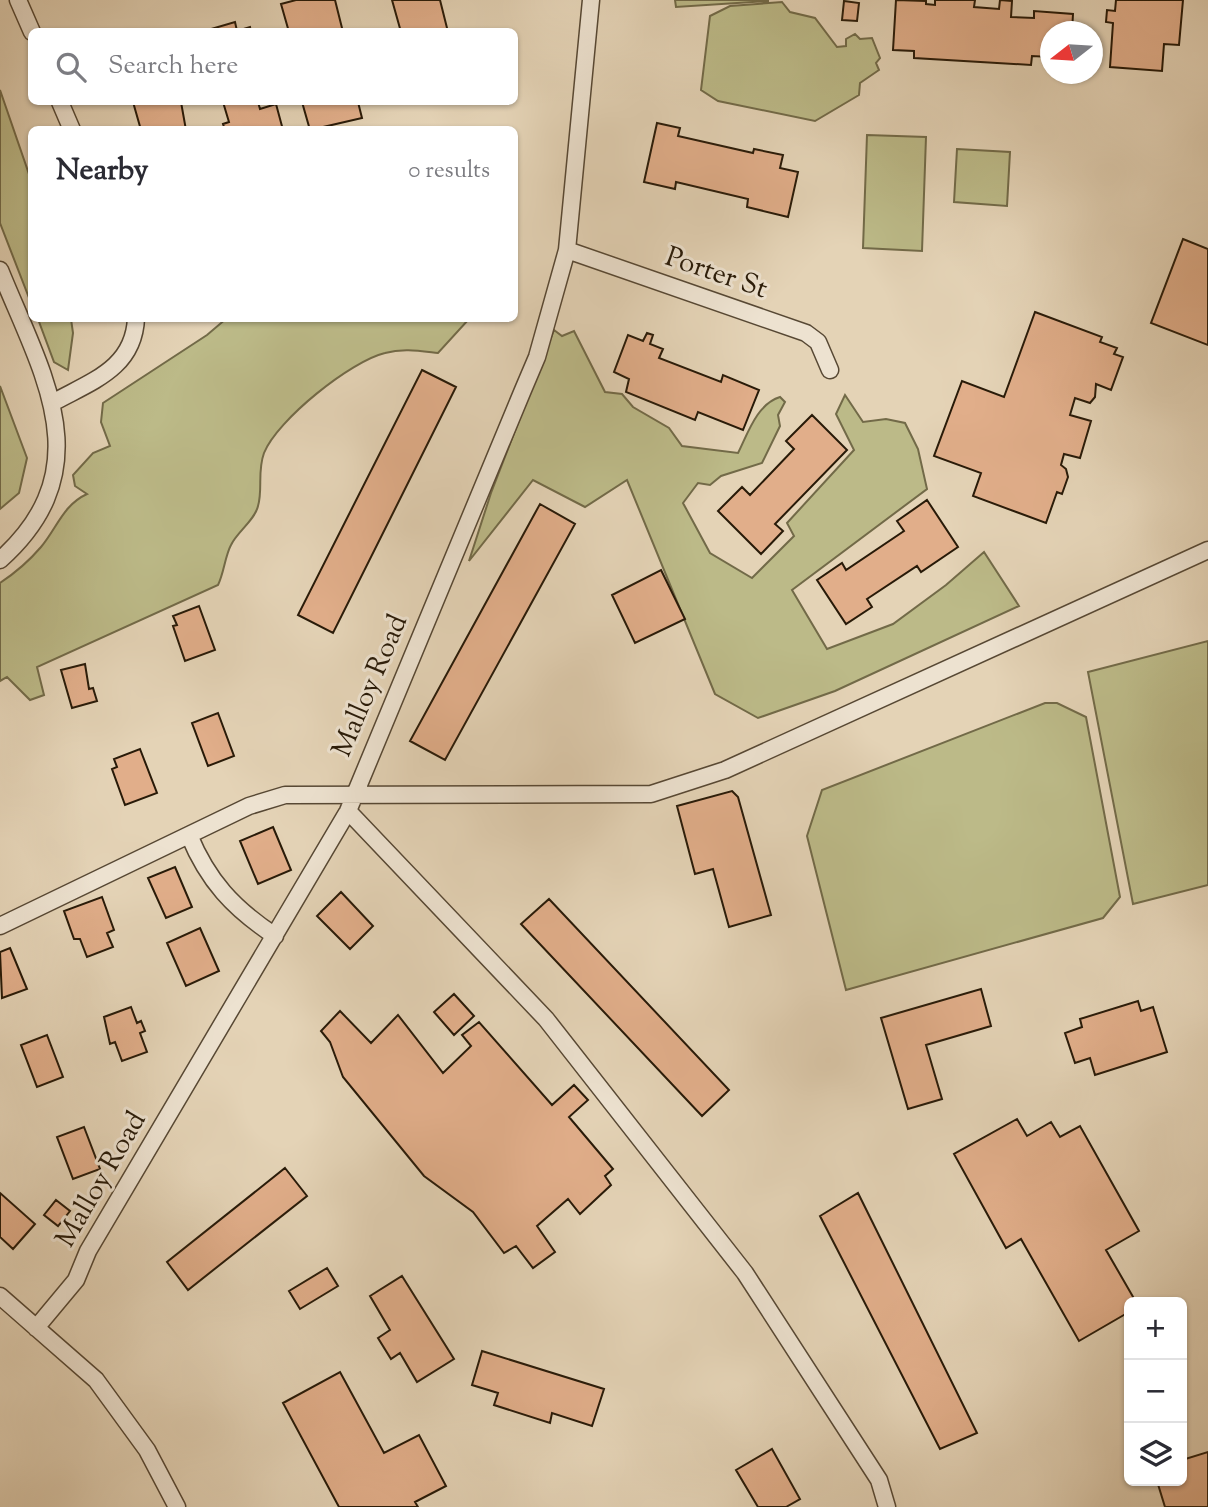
<!DOCTYPE html>
<meta charset="utf-8">
<style>
body{margin:0;font-family:"Sorts Mill Goudy",serif;background:#f2f2f3;color:#2b2b33}
.controls{position:absolute;right:21px;bottom:21px;display:grid;overflow:hidden;border-radius:10px;box-shadow:0 2px 5px #0004}
.controls button{width:63px;height:63px;display:grid;place-items:center;padding:0;border:0;border-bottom:2px solid #e1e1e2;background:#fff;color:#2b2b33;font:35px sans-serif}
.compass{position:absolute;left:1040px;top:21px;width:63px;height:63px;border-radius:50%;background:#fff;box-shadow:0 2px 5px #0004;rotate:253deg}
.list{margin:0;padding:0;list-style:none}
h2{display:flex;justify-content:space-between;align-items:center;height:91px;margin:0;padding:0 28px;font-size:30px}
h2 small{font-size:23px;font-weight:400;color:#7c7c81}
.icon{flex:none;width:38px;height:38px;fill:none;stroke:currentColor;stroke-width:2;stroke-linecap:round;stroke-linejoin:round}
.map{position:relative;flex:none;width:1208px;height:1507px;overflow:hidden}
.search{position:absolute;background:#fff;box-shadow:0 2px 5px #0004;left:28px;top:28px;width:490px;height:77px;display:flex;align-items:center;gap:18px;box-sizing:border-box;padding:0 24px;border-radius:10px;color:#7c7c81;font-size:26px}
.panel{position:absolute;background:#fff;box-shadow:0 2px 5px #0004;left:28px;top:126px;width:490px;height:196px;border-radius:10px}
.map>svg:first-child{display:block}
</style>
<div class="map">
<svg width="1208" height="1507" viewBox="0 0 1208 1507">
<rect width="100%" height="100%" fill="#e4d3b6"/>
<filter id="stains"><feTurbulence type="fractalNoise" baseFrequency=".00286" numOctaves="4"/><feColorMatrix values="0 0 0 0 .2 0 0 0 0 .09 0 0 0 0 .02 0 0 0 .5 -.17"/></filter>
<radialGradient id="worn" r=".72"><stop offset=".6" stop-color="#630" stop-opacity="0"/><stop offset="1" stop-color="#630" stop-opacity=".3"/></radialGradient>
<path fill="#bcba88" stroke="#726a48" stroke-width="2" d="M 675,0 L 768,0 L 768,1 L 676,7 Z
M 782,2 L 790,12 L 815,18 L 837,47 L 846,46 L 846,39 L 855,34 L 860,39 L 872,38 L 880,58 L 876,63 L 879,70 L 860,83 L 859,95 L 815,121 L 718,101 L 701,90 L 710,16 L 730,6 Z
M 0,90 L 31,180 L 31,303 L 0,223 Z
M 867,135 L 926,137 L 922,251 L 863,248 Z
M 957,149 L 1010,152 L 1007,206 L 954,202 Z
M 227,318 L 469,319 L 438,353 C 420,351 403,348 385,353 C 351,361 277,420 264,453 C 257,472 263,489 258,506 C 255,520 237,532 231,545 C 225,556 224,573 218,585 L 37,667 L 44,695 L 30,700 L 7,677 L 0,681 L 0,583 C 15,573 29,561 41,547 C 57,528 63,505 87,494 L 75,486 L 73,475 L 93,453 L 110,446 L 101,422 L 103,403 L 207,335 Z
M 38,319 L 71,319 L 73,333 L 68,370 L 54,362 Z
M 554,330 L 562,336 L 574,331 L 605,392 L 622,394 L 633,407 L 669,428 L 682,446 L 738,453 C 748,433 757,404 780,397 L 785,402 L 778,415 L 780,426 L 762,463 L 721,476 L 710,485 L 698,483 L 683,503 L 710,553 L 752,578 L 794,536 L 787,523 L 854,450 L 836,414 L 845,395 L 863,422 L 886,419 L 905,423 L 918,449 L 927,489 L 792,590 L 827,649 L 893,624 L 946,585 L 984,552 L 1019,606 L 835,691 L 758,718 L 715,694 L 627,480 L 585,507 L 533,480 L 469,561 L 491,493 Z
M 0,386 L 27,458 L 19,493 L 0,509 Z
M 1208,641 L 1208,885 L 1133,904 L 1088,672 Z
M 1045,703 L 1057,703 L 1086,717 L 1120,897 L 1103,918 L 846,990 L 807,836 L 822,790 Z"/>
<path fill="#e1ae8a" stroke="#281a08" stroke-width="2" d="M 296,0 L 335,0 L 343,32 L 289,32 L 281,4 Z
M 392,0 L 440,0 L 448,32 L 401,32 Z
M 896,0 L 926,1 L 926,4 L 935,5 L 935,0 L 975,0 L 974,7 L 999,9 L 1000,0 L 1012,1 L 1011,17 L 1034,18 L 1034,11 L 1073,14 L 1072,32 L 1050,32 L 1050,57 L 1032,56 L 1031,65 L 914,58 L 914,51 L 893,50 Z
M 1116,0 L 1183,0 L 1179,45 L 1164,44 L 1162,71 L 1110,67 L 1113,23 L 1106,22 L 1107,10 L 1115,11 Z
M 844,1 L 859,3 L 857,21 L 842,20 Z
M 235,22 L 237,31 L 250,27 L 251,32 L 201,32 Z
M 133,102 L 181,102 L 186,130 L 141,130 Z
M 223,102 L 258,102 L 260,109 L 276,104 L 283,130 L 225,130 L 223,124 L 229,122 Z
M 302,102 L 358,102 L 362,118 L 310,130 Z
M 657,123 L 680,128 L 678,136 L 753,153 L 754,149 L 783,155 L 780,168 L 798,172 L 788,217 L 747,207 L 748,199 L 676,182 L 675,189 L 644,182 Z
M 1183,239 L 1208,249 L 1208,345 L 1151,323 Z
M 1035,312 L 1102,337 L 1100,342 L 1117,348 L 1114,354 L 1123,357 L 1111,390 L 1096,384 L 1095,397 L 1090,403 L 1075,398 L 1070,415 L 1091,421 L 1080,458 L 1064,454 L 1061,465 L 1066,469 L 1068,477 L 1062,494 L 1057,492 L 1046,523 L 973,496 L 981,473 L 934,456 L 962,381 L 1004,397 Z
M 647,333 L 653,335 L 650,344 L 663,349 L 659,358 L 721,382 L 723,375 L 759,390 L 743,430 L 698,412 L 695,420 L 626,392 L 629,379 L 614,372 L 628,335 L 643,341 Z
M 422,370 L 456,387 L 333,633 L 298,615 Z
M 812,415 L 847,450 L 775,524 L 783,531 L 761,554 L 718,511 L 742,487 L 750,495 L 794,449 L 786,441 Z
M 927,500 L 958,547 L 921,572 L 917,566 L 867,599 L 872,607 L 846,624 L 817,580 L 842,563 L 846,570 L 904,531 L 897,521 Z
M 540,504 L 575,524 L 445,760 L 410,741 Z
M 661,570 L 685,619 L 635,643 L 612,595 Z
M 199,606 L 215,650 L 185,661 L 173,626 L 177,625 L 173,616 Z
M 85,664 L 89,689 L 93,688 L 97,701 L 72,708 L 61,670 Z
M 218,713 L 234,756 L 208,766 L 192,723 Z
M 140,749 L 157,793 L 125,805 L 112,769 L 117,767 L 114,759 Z
M 732,791 L 738,797 L 771,915 L 729,927 L 713,869 L 695,874 L 677,806 Z
M 273,827 L 291,870 L 258,884 L 240,841 Z
M 175,867 L 192,907 L 166,918 L 148,878 Z
M 341,892 L 373,926 L 350,949 L 317,916 Z
M 102,897 L 114,930 L 107,933 L 113,947 L 87,957 L 80,939 L 74,939 L 64,911 Z
M 549,899 L 729,1090 L 702,1116 L 521,924 Z
M 200,928 L 219,971 L 186,986 L 167,943 Z
M 10,948 L 27,989 L 2,998 L 0,952 Z
M 981,989 L 991,1026 L 926,1045 L 942,1099 L 908,1109 L 881,1018 Z
M 454,994 L 474,1016 L 454,1035 L 434,1012 Z
M 1138,1001 L 1141,1011 L 1153,1007 L 1167,1052 L 1095,1075 L 1090,1058 L 1075,1063 L 1065,1033 L 1082,1027 L 1080,1019 Z
M 131,1007 L 137,1023 L 141,1021 L 145,1031 L 140,1033 L 147,1052 L 122,1061 L 115,1042 L 110,1044 L 104,1017 Z
M 340,1011 L 371,1043 L 398,1015 L 443,1073 L 471,1046 L 462,1035 L 479,1022 L 552,1105 L 574,1085 L 588,1100 L 569,1117 L 613,1169 L 605,1176 L 611,1185 L 580,1214 L 568,1199 L 537,1226 L 555,1252 L 533,1268 L 516,1246 L 504,1253 L 473,1212 L 424,1176 L 343,1077 L 330,1042 L 321,1031 Z
M 47,1035 L 63,1077 L 37,1087 L 21,1045 Z
M 1017,1119 L 1027,1136 L 1051,1122 L 1060,1137 L 1080,1126 L 1139,1231 L 1106,1250 L 1136,1302 L 1129,1302 L 1129,1312 L 1079,1341 L 1021,1239 L 1006,1248 L 954,1154 Z
M 84,1127 L 100,1169 L 73,1179 L 57,1137 Z
M 285,1168 L 307,1196 L 188,1290 L 167,1262 Z
M 0,1193 L 35,1224 L 13,1249 L 0,1237 Z
M 858,1193 L 977,1433 L 940,1449 L 820,1216 Z
M 56,1200 L 70,1211 L 58,1226 L 44,1215 Z
M 327,1268 L 338,1286 L 300,1309 L 289,1291 Z
M 402,1276 L 454,1359 L 417,1382 L 400,1353 L 391,1359 L 378,1338 L 390,1330 L 370,1296 Z
M 482,1351 L 604,1389 L 592,1426 L 552,1413 L 550,1423 L 494,1405 L 498,1393 L 472,1385 Z
M 340,1372 L 384,1453 L 419,1435 L 446,1486 L 415,1502 L 418,1507 L 339,1507 L 283,1403 Z
M 772,1449 L 800,1499 L 786,1507 L 758,1507 L 736,1470 Z
M 1208,1452 L 1208,1507 L 1165,1507 L 1157,1481 L 1182,1481 L 1182,1460 Z"/>
<g fill="none" stroke-linecap="round" stroke-linejoin="round">
<g stroke="#574834" stroke-width="19">
<path id="service" d="M 18,0 L 32,32
M 60,102 L 72,130
M 567,250 L 806,333 L 818,342 L 830,370
M 0,270 C 42,374 103,468 0,560
M 54,402 C 92,381 134,368 136,318
M 348,811 L 546,1019 L 745,1273 L 879,1480 L 887,1507
M 189,835 C 208,881 233,908 275,936
M 0,926 L 249,806 L 285,795 L 651,794 L 725,770 L 1208,550
M 0,1296 L 96,1380 L 147,1450 L 177,1507
M 36,1328 L 76,1280 L 88,1251 L 348,811 L 523,390 L 537,357 L 567,250 L 591,0"/>
</g>
<use href="#service" stroke="#ede2d0" stroke-width="16"/>
</g>
<g text-anchor="middle" dominant-baseline="central" stroke-width="6" stroke-linejoin="round" paint-order="stroke">
<g font-size="28" fill="#281a08" stroke="#ede2d0">
<text transform="translate(716 274) rotate(19)">Porter St</text>
<text transform="translate(371 686) rotate(-67)">Malloy Road</text>
<text transform="translate(102 1180) rotate(-60)">Malloy Road</text>
</g>
</g>
<rect width="100%" height="100%" filter="url(#stains)"/>
<rect width="100%" height="100%" fill="url(#worn)"/>
</svg>
<div class="controls">
<button>+</button>
<button>−</button>
<button><svg class="icon" aria-label="layers" viewBox="0 0 24 24"><path d="M12 4l9 5-9 5-9-5zM3 14l9 5 9-5"/></svg></button>
</div>
<svg class="compass" viewBox="-18 -18 36 36"><path d="M0-13l5 13h-10z" fill="#e53935"/><path d="M0 13l5-13h-10z" fill="#7c7c81"/></svg>
<div class="search"><svg class="icon" aria-label="search" viewBox="0 0 24 24"><circle cx="10" cy="10" r="6"/><path d="M15 15l6 6"/></svg>Search here</div>
<section class="panel">
<h2>Nearby<small>0 results</small></h2>
<ul class="list">
</ul>
</section>
</div>
